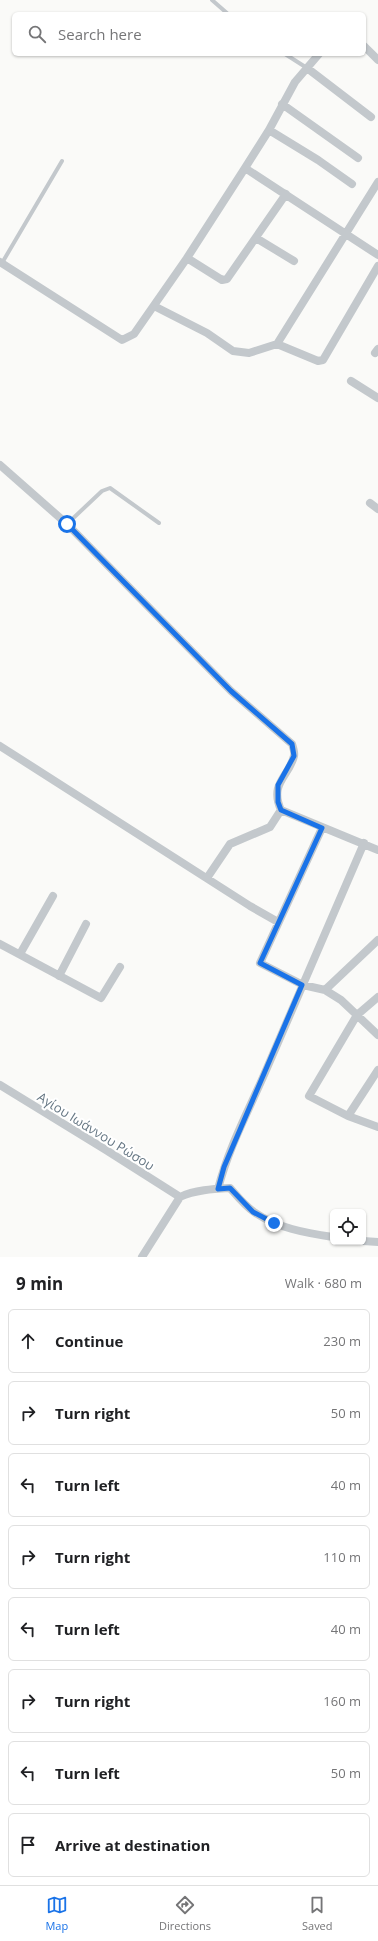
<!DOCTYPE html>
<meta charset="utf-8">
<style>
body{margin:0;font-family:"Open Sans",sans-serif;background:#f2f2f2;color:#202124}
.controls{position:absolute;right:12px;bottom:12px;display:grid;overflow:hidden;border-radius:6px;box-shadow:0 1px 3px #0004}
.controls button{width:36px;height:36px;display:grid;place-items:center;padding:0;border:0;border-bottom:1px solid #e0e0e0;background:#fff;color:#202124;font:20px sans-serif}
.stop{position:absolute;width:12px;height:12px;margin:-9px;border:3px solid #1a73e8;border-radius:50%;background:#fff}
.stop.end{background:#1a73e8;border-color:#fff;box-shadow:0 1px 4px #0008}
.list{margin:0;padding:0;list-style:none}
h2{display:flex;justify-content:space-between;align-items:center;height:52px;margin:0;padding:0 16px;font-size:17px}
h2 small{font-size:13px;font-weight:400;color:#757577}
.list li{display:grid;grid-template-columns:26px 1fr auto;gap:12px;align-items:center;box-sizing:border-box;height:64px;margin:0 8px 8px;padding:0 8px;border:1px solid #e0e0e0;border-radius:6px}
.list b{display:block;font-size:15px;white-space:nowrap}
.list em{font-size:13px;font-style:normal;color:#757577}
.icon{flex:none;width:22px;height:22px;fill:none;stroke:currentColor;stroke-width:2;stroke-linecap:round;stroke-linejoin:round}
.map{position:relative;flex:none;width:378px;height:1257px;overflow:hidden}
.search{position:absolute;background:#fff;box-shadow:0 1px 3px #0004;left:12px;right:12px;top:12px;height:44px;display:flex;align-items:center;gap:10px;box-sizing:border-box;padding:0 14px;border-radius:6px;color:#757577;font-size:15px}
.sheet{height:628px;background:#fff}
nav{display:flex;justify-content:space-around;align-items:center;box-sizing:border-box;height:56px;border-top:1px solid #e0e0e0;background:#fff;font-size:11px;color:#757577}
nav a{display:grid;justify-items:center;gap:2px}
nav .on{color:#1a73e8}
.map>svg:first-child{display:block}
</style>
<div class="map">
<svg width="378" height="1257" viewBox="0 0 378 1257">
<rect width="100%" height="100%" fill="#fafaf8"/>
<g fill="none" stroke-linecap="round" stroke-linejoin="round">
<path stroke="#c3c8cc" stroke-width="4" d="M 212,0 L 228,14
M 285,54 L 307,68
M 2,263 L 62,161
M 67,524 L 102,491 L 110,488 L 159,523"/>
<path stroke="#c3c8cc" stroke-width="8" d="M 364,46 L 378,60
M 307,68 L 371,117
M 282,104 L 358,158
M 269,130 L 318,160 L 352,184
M 245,168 L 378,255
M 256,238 L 294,261
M 187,258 L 222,280 L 227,279 L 286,194
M 0,262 L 122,340 L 134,334 L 187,258 L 245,168 L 269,130 L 295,82 L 319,54
M 154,306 L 207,333 L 233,351 L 249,353 L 277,344 L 378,182
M 277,344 L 318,361 L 323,360 L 378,266
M 375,353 L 378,349
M 351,381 L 378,398
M 0,465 L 67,524 L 231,691 L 292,744 C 293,747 295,753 294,756 C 289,777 269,783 281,810 L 378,850
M 370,503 L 378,509
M 0,746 L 250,906 L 278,922
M 322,828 L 260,963 L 303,985 L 325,990 L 341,1000 L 378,1035
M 207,878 L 230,844 L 270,827 L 281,810
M 0,944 L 101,998 L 120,967
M 20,954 L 53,896
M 59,976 L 86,924
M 325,990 L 378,940
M 378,997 L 357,1015 L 309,1096 L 348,1116 L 378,1127
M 0,1085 L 106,1150 L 180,1197
M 348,1116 L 378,1070
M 218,1189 C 229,1146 250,1108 267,1068 C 299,993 332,918 364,843
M 363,1241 L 378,1242
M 142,1257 L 180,1197 C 195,1190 213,1189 230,1188 C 237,1196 245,1206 254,1212 C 277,1228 306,1233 333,1237"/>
</g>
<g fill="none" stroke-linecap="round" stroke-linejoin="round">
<path stroke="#1a73e8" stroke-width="5" d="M 67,524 L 231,691 L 292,744 L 294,756 L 278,785 L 278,802 L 281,810 L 322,828 L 260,963 L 302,985 L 224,1167 L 218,1189 L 230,1188 L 253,1212 L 274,1223"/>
</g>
<g text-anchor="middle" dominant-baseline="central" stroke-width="4" stroke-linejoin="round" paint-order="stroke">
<g font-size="13" fill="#657683" stroke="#fff">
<text transform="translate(96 1131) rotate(32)">Αγίου Ιωάννου Ρώσου</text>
</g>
</g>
</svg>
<div class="controls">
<button><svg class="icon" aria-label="locate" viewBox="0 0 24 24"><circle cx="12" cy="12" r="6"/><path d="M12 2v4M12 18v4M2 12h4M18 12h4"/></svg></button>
</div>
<div class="stop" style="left:67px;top:524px"></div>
<div class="stop end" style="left:274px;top:1223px"></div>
<div class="search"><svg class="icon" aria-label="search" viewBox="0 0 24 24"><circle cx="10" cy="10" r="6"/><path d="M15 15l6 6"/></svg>Search here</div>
</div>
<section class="sheet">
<h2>9 min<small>Walk · 680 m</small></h2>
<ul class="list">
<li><svg class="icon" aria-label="ahead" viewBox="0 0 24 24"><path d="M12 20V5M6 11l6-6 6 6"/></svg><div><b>Continue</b></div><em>230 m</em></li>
<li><svg class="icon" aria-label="right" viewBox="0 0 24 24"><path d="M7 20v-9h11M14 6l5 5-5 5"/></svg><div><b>Turn right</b></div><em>50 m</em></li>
<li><svg class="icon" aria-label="left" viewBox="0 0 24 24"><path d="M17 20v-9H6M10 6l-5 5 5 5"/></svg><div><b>Turn left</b></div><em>40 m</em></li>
<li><svg class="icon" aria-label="right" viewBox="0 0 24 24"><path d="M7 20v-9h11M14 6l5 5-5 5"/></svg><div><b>Turn right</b></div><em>110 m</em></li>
<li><svg class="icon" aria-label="left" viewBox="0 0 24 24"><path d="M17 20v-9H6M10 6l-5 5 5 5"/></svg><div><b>Turn left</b></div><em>40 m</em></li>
<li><svg class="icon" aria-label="right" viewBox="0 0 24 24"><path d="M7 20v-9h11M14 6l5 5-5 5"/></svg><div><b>Turn right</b></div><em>160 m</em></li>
<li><svg class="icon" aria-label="left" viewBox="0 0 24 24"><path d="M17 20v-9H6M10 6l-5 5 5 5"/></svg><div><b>Turn left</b></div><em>50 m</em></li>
<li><svg class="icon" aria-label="arrive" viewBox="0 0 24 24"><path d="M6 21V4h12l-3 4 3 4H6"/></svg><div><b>Arrive at destination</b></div></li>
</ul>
</section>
<nav>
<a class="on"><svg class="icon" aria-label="map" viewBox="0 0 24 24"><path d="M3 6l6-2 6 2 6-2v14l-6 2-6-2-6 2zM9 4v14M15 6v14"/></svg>Map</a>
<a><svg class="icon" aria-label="directions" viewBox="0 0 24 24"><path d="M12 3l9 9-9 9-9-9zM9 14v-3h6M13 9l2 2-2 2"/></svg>Directions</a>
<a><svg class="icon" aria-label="saved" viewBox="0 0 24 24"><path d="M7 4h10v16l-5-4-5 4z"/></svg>Saved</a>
</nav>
